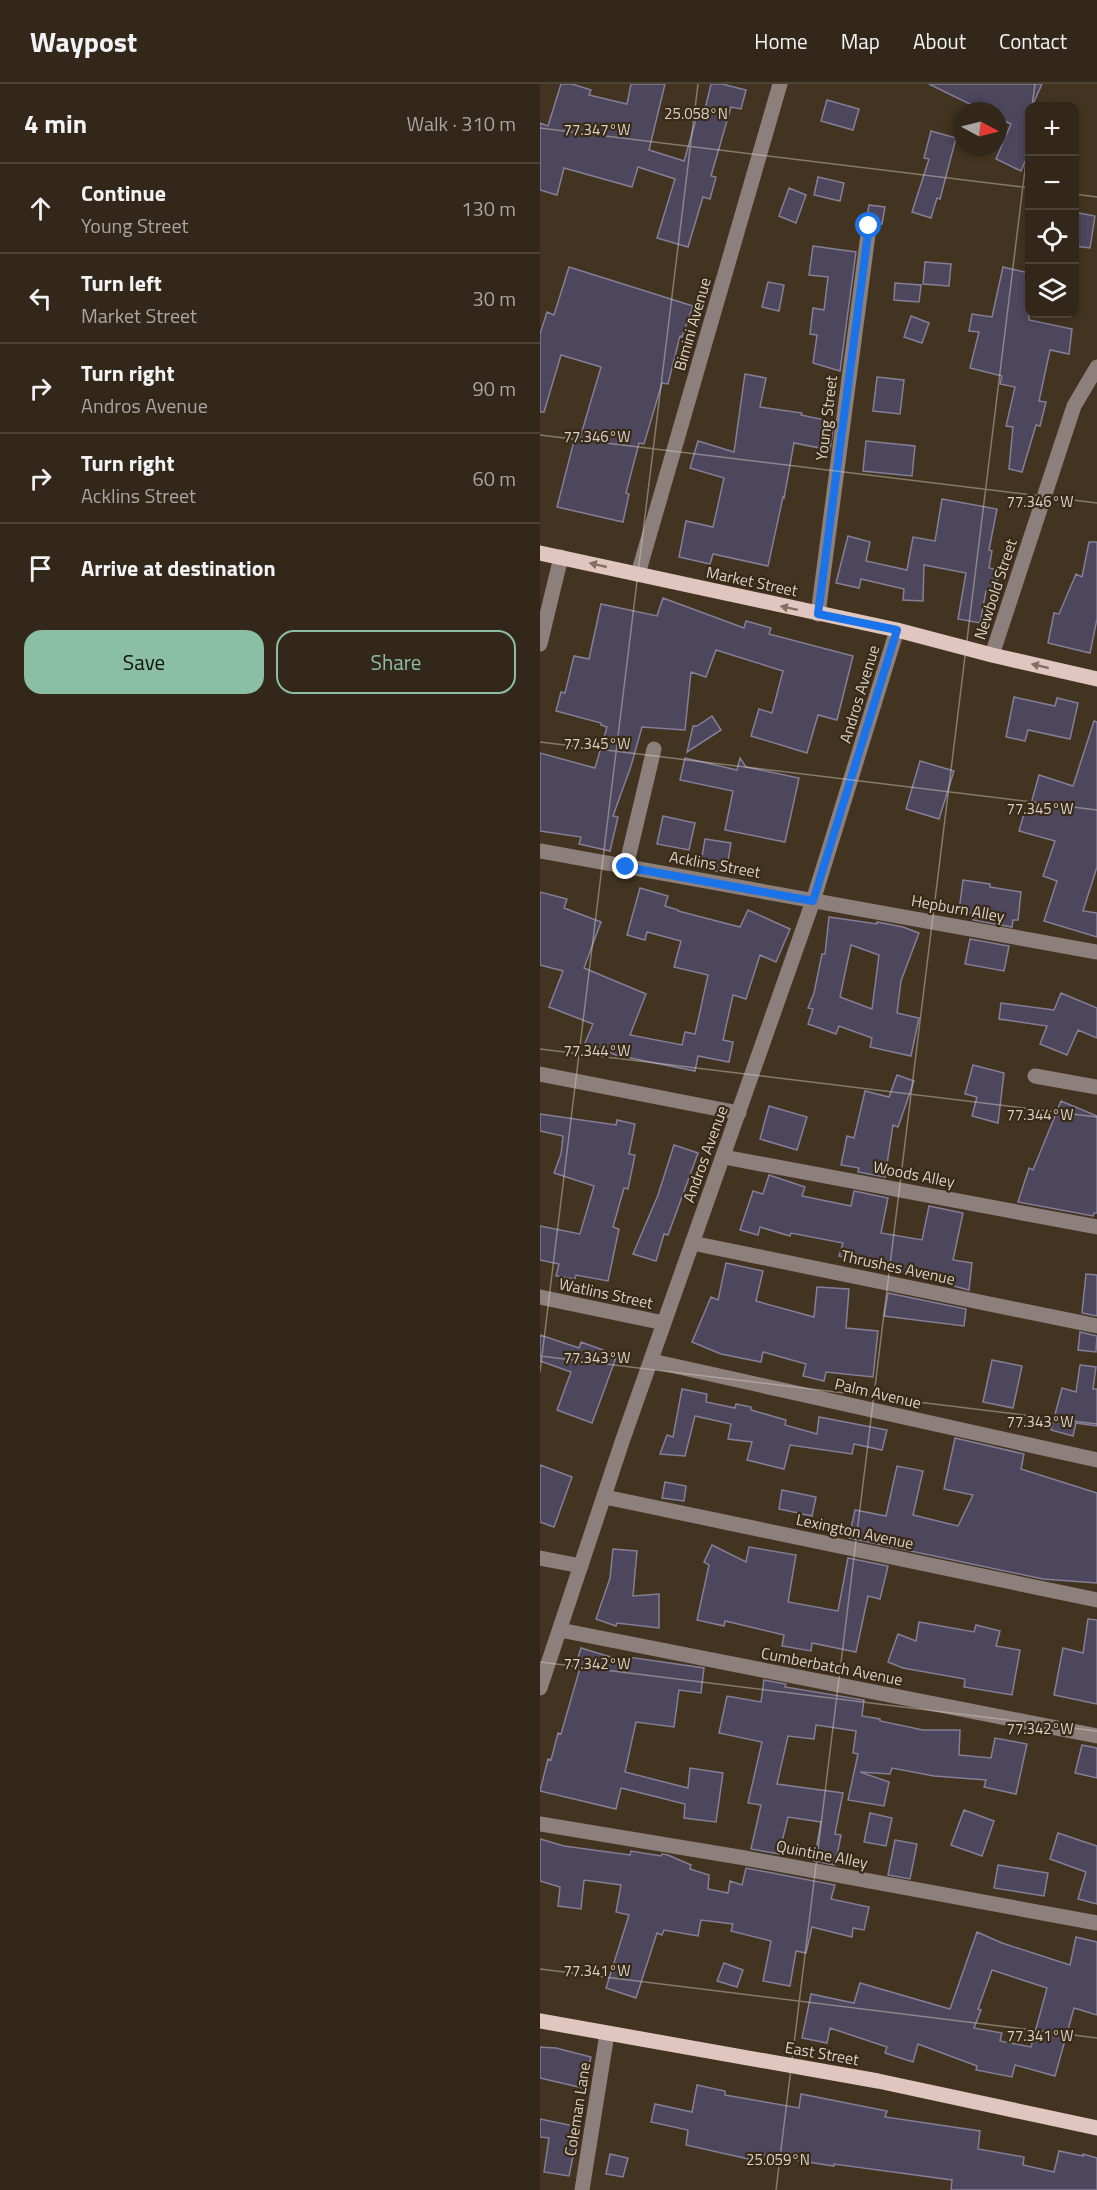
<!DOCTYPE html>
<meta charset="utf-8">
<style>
body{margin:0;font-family:"Titillium Web",sans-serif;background:#3a2f22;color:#f1f3f6}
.controls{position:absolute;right:18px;top:18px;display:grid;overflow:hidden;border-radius:12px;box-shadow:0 3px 9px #0003}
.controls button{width:54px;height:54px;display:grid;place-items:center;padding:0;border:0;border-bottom:2px solid #4d4438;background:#322719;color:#f1f3f6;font:30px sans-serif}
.compass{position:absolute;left:413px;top:18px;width:54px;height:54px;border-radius:50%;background:#322719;box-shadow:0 3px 9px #0003;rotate:97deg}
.stop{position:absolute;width:18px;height:18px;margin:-14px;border:4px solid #1a73e8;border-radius:50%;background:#fff}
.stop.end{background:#1a73e8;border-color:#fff;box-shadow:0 2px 6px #0008}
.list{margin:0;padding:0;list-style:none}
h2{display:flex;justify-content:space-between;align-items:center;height:78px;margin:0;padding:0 24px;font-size:26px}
h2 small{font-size:20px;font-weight:400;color:#a8a5a2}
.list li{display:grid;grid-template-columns:39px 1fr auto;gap:18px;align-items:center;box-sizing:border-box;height:90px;padding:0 24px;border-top:2px solid #4d4438}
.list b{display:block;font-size:22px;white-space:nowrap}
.list p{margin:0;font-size:20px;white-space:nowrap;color:#a8a5a2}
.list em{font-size:20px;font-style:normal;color:#a8a5a2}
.actions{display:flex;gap:12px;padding:18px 24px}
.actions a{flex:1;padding:14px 0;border:2px solid #8abfa5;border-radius:18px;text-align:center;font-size:21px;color:#8abfa5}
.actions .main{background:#8abfa5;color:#111}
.icon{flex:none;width:33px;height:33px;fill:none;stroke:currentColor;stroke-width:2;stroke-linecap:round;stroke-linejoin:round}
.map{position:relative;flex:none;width:557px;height:2106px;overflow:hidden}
header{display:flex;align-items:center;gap:36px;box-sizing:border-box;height:84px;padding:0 30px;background:#322719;border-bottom:2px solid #4d4438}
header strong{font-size:28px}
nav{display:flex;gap:33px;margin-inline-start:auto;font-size:21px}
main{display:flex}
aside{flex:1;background:#322719}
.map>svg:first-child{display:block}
</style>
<header>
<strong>Waypost</strong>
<nav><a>Home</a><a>Map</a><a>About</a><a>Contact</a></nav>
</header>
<main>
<aside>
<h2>4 min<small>Walk · 310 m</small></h2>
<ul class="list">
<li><svg class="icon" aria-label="ahead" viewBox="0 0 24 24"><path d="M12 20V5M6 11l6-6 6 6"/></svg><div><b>Continue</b><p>Young Street</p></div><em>130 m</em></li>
<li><svg class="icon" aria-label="left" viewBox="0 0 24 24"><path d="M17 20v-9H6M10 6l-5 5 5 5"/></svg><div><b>Turn left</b><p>Market Street</p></div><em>30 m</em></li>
<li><svg class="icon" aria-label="right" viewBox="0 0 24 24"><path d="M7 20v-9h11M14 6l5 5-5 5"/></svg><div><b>Turn right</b><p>Andros Avenue</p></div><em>90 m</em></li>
<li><svg class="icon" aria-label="right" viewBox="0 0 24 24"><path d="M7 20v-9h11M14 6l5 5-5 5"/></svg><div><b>Turn right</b><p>Acklins Street</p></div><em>60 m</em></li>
<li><svg class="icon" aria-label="arrive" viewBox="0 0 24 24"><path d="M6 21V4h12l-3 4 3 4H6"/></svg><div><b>Arrive at destination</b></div></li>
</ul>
<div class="actions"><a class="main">Save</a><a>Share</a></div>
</aside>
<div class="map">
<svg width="557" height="2106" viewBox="0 0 557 2106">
<rect width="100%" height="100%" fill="#423421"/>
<path fill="#4c475d" stroke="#847e97" stroke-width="1.5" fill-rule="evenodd" d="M 21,0 L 32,0 L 51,6 L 49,11 L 87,20 L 91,0 L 125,0 L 109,66 L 144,77 L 157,32 L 163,34 L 171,0 L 182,0 L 206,6 L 201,25 L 191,23 L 171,92 L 176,93 L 170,115 L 163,113 L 148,163 L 117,154 L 135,95 L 98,83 L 92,103 L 24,84 L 17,111 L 0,106 L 0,39 L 8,42 Z
M 389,0 L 502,0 L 492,22 L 489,22 L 489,68 L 481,87 L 456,75 L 471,40 L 458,34 L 458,27 L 444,27 Z
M 287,16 L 319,25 L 313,46 L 281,37 Z
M 391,47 L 416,54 L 400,115 L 397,114 L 391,134 L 372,128 L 389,75 L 384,74 Z
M 278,93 L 304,99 L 300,117 L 274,111 Z
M 249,104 L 266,111 L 256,139 L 239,132 Z
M 329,121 L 345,123 L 342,140 L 338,140 L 334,135 L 327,134 Z
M 534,128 L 555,132 L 550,164 L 534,162 Z
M 273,162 L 316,168 L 300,287 L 273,279 L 277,251 L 270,250 L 273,224 L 284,226 L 288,193 L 269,191 Z
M 385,178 L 411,180 L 409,202 L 383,200 Z
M 29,183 L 153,222 L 142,253 L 140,252 L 128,300 L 122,299 L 104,360 L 99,359 L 86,409 L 89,410 L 83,438 L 17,423 L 35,353 L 40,354 L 61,283 L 21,271 L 4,328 L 0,328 L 0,250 L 7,228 L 14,231 Z
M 463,183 L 489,189 L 489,236 L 532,245 L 529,270 L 510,266 L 499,317 L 506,318 L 500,342 L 496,341 L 482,388 L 469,385 L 473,343 L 466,342 L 475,303 L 460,300 L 462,292 L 430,284 L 439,248 L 429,247 L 432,230 L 452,233 Z
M 228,198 L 244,201 L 239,227 L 222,223 Z
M 355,199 L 381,201 L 379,218 L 354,216 Z
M 371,232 L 389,239 L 382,259 L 364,253 Z
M 205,290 L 226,294 L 220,323 L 262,329 L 261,331 L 294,338 L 290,366 L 254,359 L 244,414 L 243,413 L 228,482 L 173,470 L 170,480 L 139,473 L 146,437 L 173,443 L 184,394 L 150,384 L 158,357 L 194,368 Z
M 337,293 L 364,296 L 360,330 L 333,327 Z
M 326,357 L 375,362 L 372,392 L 323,387 Z
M 402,415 L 457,425 L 449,466 L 452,467 L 449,484 L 459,486 L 455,508 L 446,507 L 440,539 L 418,535 L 426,489 L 384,481 L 383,517 L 363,516 L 364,505 L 321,495 L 319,504 L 296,499 L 308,452 L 330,458 L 326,477 L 367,486 L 373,453 L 395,457 Z
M 549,458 L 557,458 L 557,535 L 550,569 L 508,559 L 514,529 L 519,530 L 536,490 L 542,493 Z
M 123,514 L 204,544 L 206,537 L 231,544 L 229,550 L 313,572 L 297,636 L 278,631 L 267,669 L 211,652 L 219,625 L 232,629 L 243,587 L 176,566 L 166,593 L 151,588 L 145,646 L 102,643 L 91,682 L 73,732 L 78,733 L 70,767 L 39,760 L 41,753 L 0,747 L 0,669 L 55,684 L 67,643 L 61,641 L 61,639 L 16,627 L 21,608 L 25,609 L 34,572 L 49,575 L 61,520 L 117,532 Z
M 474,613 L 515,622 L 517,614 L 538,619 L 530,655 L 488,646 L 485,657 L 466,653 Z
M 172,632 L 181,646 L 147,668 L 153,642 L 157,642 Z
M 554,637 L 557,638 L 557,783 L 543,827 L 557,829 L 557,853 L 504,837 L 517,797 L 503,792 L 515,757 L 479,747 L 484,730 L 488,731 L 499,691 L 533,702 Z
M 145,674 L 197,686 L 200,674 L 206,683 L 259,694 L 245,758 L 185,746 L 193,707 L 140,696 Z
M 380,677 L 414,687 L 399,735 L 366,725 Z
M 123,732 L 155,739 L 149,766 L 117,760 Z
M 165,755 L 191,759 L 186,789 L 160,784 Z
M 423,796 L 450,800 L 450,803 L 481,808 L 478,836 L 473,836 L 472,843 L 433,836 L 435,830 L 419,827 Z
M 100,804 L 128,812 L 125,822 L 138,826 L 138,827 L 200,843 L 208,826 L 250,845 L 236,878 L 220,871 L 206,915 L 193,911 L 183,956 L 193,958 L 189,978 L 158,972 L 155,987 L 76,971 L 45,959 L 53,940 L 9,923 L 23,887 L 0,881 L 0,808 L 27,815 L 24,824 L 61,838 L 44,884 L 106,910 L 90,951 L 142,961 L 145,948 L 155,950 L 168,891 L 134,883 L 141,857 L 107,848 L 105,856 L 87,851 Z
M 289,833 L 337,840 L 337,838 L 363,843 L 379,849 L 361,897 L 357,929 L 379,934 L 371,972 L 330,963 L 332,954 L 299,942 L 296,950 L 268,940 L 273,925 L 268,924 L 274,909 L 282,870 L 285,870 ZM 311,861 L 339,871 L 332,925 L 300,913 Z
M 430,855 L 469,862 L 464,887 L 425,880 Z
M 521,909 L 557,924 L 557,954 L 538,946 L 527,971 L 500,960 L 507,942 L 459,935 L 461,919 L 514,926 Z
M 433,981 L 464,989 L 458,1039 L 432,1032 L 437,1013 L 425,1010 Z
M 357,991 L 374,997 L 358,1043 L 353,1041 L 345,1093 L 318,1088 L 319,1084 L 301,1081 L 307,1052 L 314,1054 L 325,1007 L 349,1013 Z
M 521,1017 L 557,1032 L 557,1129 L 554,1129 L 553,1132 L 478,1118 L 489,1084 L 493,1086 Z
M 229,1022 L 267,1033 L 257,1066 L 220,1055 Z
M 0,1030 L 76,1041 L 77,1036 L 95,1040 L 89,1070 L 95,1071 L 88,1105 L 84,1104 L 73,1143 L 79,1145 L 68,1197 L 36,1191 L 35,1195 L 16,1192 L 19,1180 L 0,1176 L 0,1142 L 40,1150 L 54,1102 L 14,1089 L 21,1070 L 23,1052 L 0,1047 Z
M 134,1061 L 158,1069 L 128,1151 L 124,1150 L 116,1177 L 93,1170 L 118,1111 Z
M 229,1091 L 265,1103 L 262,1112 L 311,1122 L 314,1107 L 348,1114 L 341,1149 L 382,1156 L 389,1122 L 423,1129 L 413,1176 L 432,1179 L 429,1206 L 299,1172 L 303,1159 L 251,1149 L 250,1152 L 220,1143 L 218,1151 L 200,1146 L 213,1107 L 223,1110 Z
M 186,1179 L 223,1187 L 216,1217 L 274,1233 L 277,1203 L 309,1205 L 306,1244 L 338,1247 L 333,1293 L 286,1288 L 284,1297 L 263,1292 L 266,1280 L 223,1268 L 221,1278 L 181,1270 L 152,1258 L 171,1213 L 178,1216 Z
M 546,1190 L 557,1191 L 557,1232 L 542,1229 Z
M 348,1209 L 426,1225 L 424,1242 L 344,1232 Z
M 540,1248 L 557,1252 L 556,1268 L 538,1266 Z
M 0,1251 L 39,1264 L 41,1258 L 77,1271 L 52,1339 L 17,1326 L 31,1288 L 0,1277 Z
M 452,1276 L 482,1282 L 473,1324 L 443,1318 Z
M 540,1281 L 556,1283 L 553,1305 L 557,1305 L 557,1342 L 536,1339 L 533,1352 L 511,1346 L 522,1304 L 536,1308 Z
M 142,1305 L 167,1310 L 166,1318 L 195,1324 L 196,1320 L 211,1323 L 211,1326 L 246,1336 L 245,1341 L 277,1350 L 279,1333 L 347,1346 L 342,1366 L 314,1360 L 312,1370 L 250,1361 L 244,1385 L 207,1376 L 212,1358 L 188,1355 L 191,1340 L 155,1332 L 145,1372 L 120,1370 L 127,1351 L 133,1353 Z
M 415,1354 L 484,1370 L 481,1385 L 557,1409 L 557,1499 L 503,1495 L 309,1454 L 315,1426 L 346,1432 L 357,1382 L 383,1387 L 373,1431 L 418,1442 L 433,1411 L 404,1405 Z
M 0,1381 L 32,1393 L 14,1443 L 0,1438 Z
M 125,1398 L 146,1402 L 144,1417 L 122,1414 Z
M 242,1406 L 276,1413 L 272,1432 L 239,1425 Z
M 172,1461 L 206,1478 L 209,1463 L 256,1471 L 248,1518 L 298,1527 L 308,1474 L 348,1482 L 340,1515 L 328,1512 L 316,1568 L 272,1559 L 271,1567 L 242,1562 L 244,1551 L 185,1537 L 184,1542 L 157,1536 L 169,1481 L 164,1478 Z
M 73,1465 L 97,1467 L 93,1512 L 119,1510 L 119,1544 L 77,1539 L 76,1542 L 56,1535 L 70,1494 Z
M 548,1535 L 557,1536 L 557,1620 L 514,1611 L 523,1564 L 543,1569 Z
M 379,1538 L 434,1548 L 436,1541 L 460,1547 L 456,1562 L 480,1566 L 472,1611 L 424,1603 L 425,1595 L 363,1584 L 348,1578 L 358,1550 L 376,1557 Z
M 41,1564 L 87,1578 L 88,1573 L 164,1584 L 161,1609 L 139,1606 L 134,1643 L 96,1638 L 85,1688 L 148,1704 L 150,1684 L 183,1689 L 176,1738 L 144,1734 L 145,1720 L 81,1704 L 76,1725 L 0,1707 L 8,1675 L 11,1676 L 18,1649 L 21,1650 L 40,1584 L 35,1582 Z
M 224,1596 L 246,1600 L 245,1603 L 324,1616 L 322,1632 L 340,1635 L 340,1637 L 383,1646 L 420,1646 L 419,1671 L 451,1674 L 455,1654 L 487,1660 L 476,1710 L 444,1703 L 446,1696 L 394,1692 L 352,1684 L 350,1690 L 320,1688 L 349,1698 L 344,1722 L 308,1716 L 318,1670 L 313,1669 L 316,1647 L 276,1641 L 274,1655 L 248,1652 L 237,1700 L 303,1709 L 295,1750 L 301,1751 L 295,1781 L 274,1777 L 281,1738 L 248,1733 L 239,1770 L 211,1765 L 221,1721 L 208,1719 L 222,1658 L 179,1649 L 187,1612 L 221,1618 Z
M 542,1661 L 557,1664 L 557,1694 L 535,1689 Z
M 424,1726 L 454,1737 L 442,1772 L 411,1761 Z
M 330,1729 L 352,1734 L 346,1762 L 324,1758 Z
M 518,1749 L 557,1762 L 557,1820 L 538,1815 L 546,1788 L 510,1775 Z
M 0,1755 L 24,1762 L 90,1771 L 91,1767 L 121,1772 L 122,1770 L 128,1771 L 151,1781 L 150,1785 L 169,1791 L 168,1805 L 188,1809 L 190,1797 L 202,1801 L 206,1784 L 295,1801 L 291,1815 L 329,1823 L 324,1846 L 313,1844 L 312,1853 L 272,1843 L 266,1869 L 256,1867 L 250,1902 L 223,1897 L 231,1857 L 191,1847 L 193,1840 L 161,1836 L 158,1852 L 124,1846 L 122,1851 L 117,1849 L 96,1914 L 66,1904 L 89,1831 L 76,1828 L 81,1801 L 44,1796 L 41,1825 L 18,1822 L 20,1803 L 0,1797 Z
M 355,1756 L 377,1760 L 370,1795 L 348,1791 Z
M 458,1781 L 508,1789 L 504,1812 L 454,1804 Z
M 437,1848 L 462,1859 L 530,1881 L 536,1853 L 557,1858 L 557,1931 L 534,1924 L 515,1992 L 475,1981 L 472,1993 L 436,1986 L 437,1982 L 378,1960 L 373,1978 L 345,1969 L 347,1963 L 290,1944 L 287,1959 L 262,1954 L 271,1910 L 314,1919 L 320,1899 L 410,1925 ZM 452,1886 L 507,1904 L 491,1963 L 460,1957 L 462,1949 L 434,1944 L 441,1926 L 438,1925 Z
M 184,1879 L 203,1886 L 197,1903 L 177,1897 Z
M 0,1963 L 16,1964 L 51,1973 L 43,2004 L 0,1994 Z
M 157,2001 L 185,2007 L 185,2011 L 259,2024 L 261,2010 L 347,2027 L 345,2033 L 440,2047 L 438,2065 L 484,2073 L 483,2081 L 514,2088 L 519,2067 L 543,2072 L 543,2070 L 557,2074 L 557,2106 L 411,2106 L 412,2096 L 294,2080 L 294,2082 L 223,2071 L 222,2078 L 146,2061 L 148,2046 L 111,2038 L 115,2020 L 152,2028 Z
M 0,2035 L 39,2043 L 29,2092 L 4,2088 L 9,2054 L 0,2053 Z
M 70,2070 L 88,2074 L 83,2093 L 66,2090 Z"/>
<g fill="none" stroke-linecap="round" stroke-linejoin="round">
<path stroke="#8c7f7c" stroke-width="15" d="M 98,490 L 240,0
M 278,530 L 329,143
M 0,560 L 21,473
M 452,571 L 534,322 L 557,283
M 0,767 L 557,868
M 86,783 L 114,665
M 0,990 L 199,1029
M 495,992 L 557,1003
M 184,1073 L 557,1143
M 152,1159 L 557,1242
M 0,1213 L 124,1239
M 112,1277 L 557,1376
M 65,1413 L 557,1516
M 0,1474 L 41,1482
M 20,1546 L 557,1652
M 0,1604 L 83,1355 L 273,817 L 357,546
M 0,1740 L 205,1774 L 557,1839
M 42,2106 L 67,1950"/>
<path stroke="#e1c6c0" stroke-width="15" d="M 0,469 L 357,546 L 452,571 L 557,595
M 0,1937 L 338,1997 L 557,2044"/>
</g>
<defs><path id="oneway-solid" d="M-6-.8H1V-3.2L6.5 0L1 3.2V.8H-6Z" transform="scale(1.5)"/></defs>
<g fill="#847063">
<use href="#oneway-solid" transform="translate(58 481) rotate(-167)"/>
<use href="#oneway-solid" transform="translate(249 524) rotate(-168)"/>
<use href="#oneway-solid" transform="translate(500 582) rotate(-167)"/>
</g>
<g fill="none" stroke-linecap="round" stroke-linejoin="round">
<path stroke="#1a73e8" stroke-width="8" d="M 86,783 L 273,817 L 357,546 L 278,530 L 329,142"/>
</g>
<path fill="none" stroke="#dad1c5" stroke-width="1.5" stroke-opacity="0.45" d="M 492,22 L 495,0M 0,44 L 490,104M 534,110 L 557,113M 0,351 L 557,419M 0,658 L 557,726M 0,965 L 557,1033M 0,1272 L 557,1340M 0,1288 L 158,0M 0,1578 L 557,1647M 0,1885 L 557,1954M 236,2106 L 490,45"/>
<g text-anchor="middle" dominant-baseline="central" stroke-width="4.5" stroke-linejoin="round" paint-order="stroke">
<g font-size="16" fill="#dad1c5" stroke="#382a17">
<text transform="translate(152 240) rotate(-74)">Bimini Avenue</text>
<text transform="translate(286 334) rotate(-83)">Young Street</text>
<text transform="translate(212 497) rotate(12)">Market Street</text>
<text transform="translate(455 505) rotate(-72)">Newbold Street</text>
<text transform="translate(319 610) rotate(-73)">Andros Avenue</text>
<text transform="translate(175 780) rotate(10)">Acklins Street</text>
<text transform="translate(418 824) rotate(10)">Hepburn Alley</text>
<text transform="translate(165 1070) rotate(-70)">Andros Avenue</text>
<text transform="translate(374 1090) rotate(11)">Woods Alley</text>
<text transform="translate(358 1183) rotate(12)">Thrushes Avenue</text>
<text transform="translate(66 1209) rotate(12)">Watlins Street</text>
<text transform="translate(338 1309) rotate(13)">Palm Avenue</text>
<text transform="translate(315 1447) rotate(12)">Lexington Avenue</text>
<text transform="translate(292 1582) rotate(11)">Cumberbatch Avenue</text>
<text transform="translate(282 1770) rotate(11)">Quintine Alley</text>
<text transform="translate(282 1969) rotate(10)">East Street</text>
<text transform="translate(37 2025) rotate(-81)">Coleman Lane</text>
</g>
</g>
<g font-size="15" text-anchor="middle" fill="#dad1c5" stroke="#382a17" stroke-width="4.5" stroke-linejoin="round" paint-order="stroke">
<text x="156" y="35">25.058°N</text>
<text x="57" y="51">77.347°W</text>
<text x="57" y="358">77.346°W</text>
<text x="500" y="423">77.346°W</text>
<text x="57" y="665">77.345°W</text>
<text x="500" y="730">77.345°W</text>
<text x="57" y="972">77.344°W</text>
<text x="500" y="1036">77.344°W</text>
<text x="57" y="1279">77.343°W</text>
<text x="500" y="1343">77.343°W</text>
<text x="57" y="1585">77.342°W</text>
<text x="500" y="1650">77.342°W</text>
<text x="57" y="1892">77.341°W</text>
<text x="500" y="1957">77.341°W</text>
<text x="238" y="2081">25.059°N</text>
</g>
</svg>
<div class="controls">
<button>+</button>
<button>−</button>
<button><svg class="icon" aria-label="locate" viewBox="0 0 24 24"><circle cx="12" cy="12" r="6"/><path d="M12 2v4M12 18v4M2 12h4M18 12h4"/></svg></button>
<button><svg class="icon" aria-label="layers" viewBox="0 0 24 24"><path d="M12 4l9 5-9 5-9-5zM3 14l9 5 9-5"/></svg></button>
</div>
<svg class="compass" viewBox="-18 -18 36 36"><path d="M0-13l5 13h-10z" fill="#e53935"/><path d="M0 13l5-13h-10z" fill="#a8a5a2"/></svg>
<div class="stop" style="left:329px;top:142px"></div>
<div class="stop end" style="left:86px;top:783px"></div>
</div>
</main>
